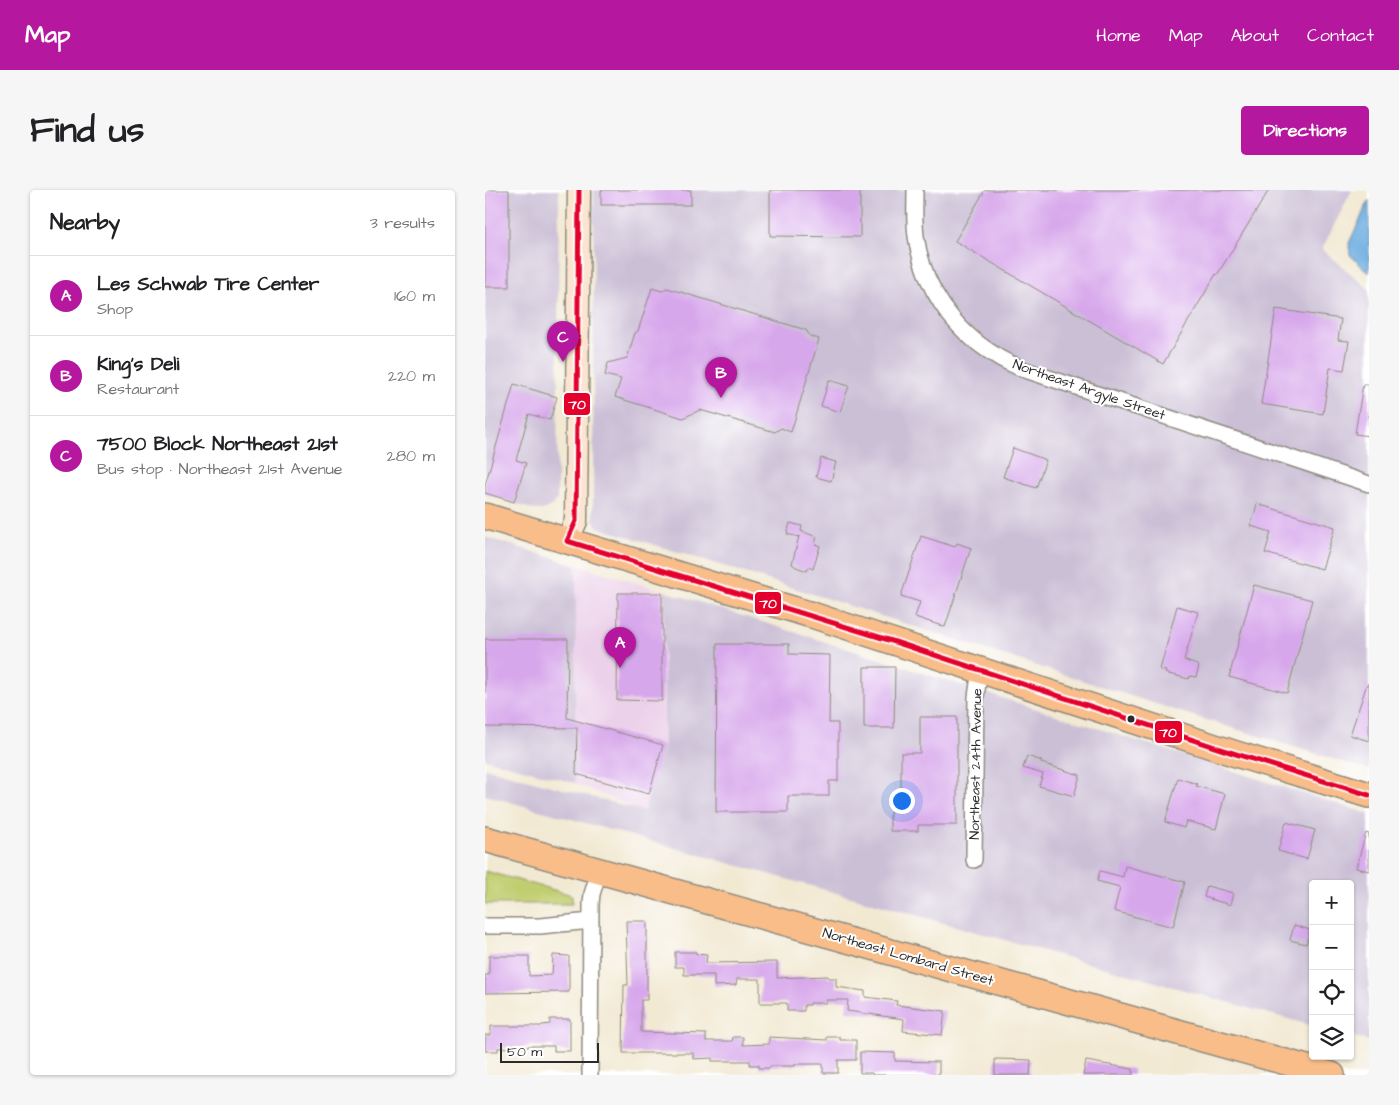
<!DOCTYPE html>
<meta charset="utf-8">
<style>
body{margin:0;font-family:"Architects Daughter",sans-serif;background:#f6f6f6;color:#202124}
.controls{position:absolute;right:15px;bottom:15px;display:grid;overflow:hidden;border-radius:5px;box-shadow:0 1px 4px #0004}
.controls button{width:45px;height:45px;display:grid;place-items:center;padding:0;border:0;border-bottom:1px solid #e0e0e0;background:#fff;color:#202124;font:25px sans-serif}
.scale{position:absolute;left:15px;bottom:12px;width:99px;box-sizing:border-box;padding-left:5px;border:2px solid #2b2b2b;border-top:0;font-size:14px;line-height:18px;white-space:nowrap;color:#2b2b2b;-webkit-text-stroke:4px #fff;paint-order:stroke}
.you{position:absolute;left:416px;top:610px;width:18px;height:18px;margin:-12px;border:4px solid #fff;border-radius:50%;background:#1a73e8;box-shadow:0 0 0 8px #1a73e833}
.badge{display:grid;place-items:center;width:32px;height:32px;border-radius:50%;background:#b5179e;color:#fff;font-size:16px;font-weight:700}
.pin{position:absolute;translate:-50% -41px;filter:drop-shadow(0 1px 2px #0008)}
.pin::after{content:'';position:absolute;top:26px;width:18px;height:15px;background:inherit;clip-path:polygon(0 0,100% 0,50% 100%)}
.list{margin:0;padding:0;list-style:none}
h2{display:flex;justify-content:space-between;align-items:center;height:65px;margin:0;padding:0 20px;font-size:21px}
h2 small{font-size:16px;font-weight:400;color:#757577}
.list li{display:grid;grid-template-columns:32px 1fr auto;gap:15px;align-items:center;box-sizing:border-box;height:80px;padding:0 20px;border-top:1px solid #e0e0e0}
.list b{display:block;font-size:19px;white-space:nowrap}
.list p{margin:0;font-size:16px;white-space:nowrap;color:#757577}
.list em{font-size:16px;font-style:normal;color:#757577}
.icon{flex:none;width:28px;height:28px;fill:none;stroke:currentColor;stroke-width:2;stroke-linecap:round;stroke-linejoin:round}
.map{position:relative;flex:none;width:884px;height:885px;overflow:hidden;border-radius:5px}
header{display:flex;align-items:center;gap:30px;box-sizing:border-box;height:70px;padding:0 25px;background:#b5179e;color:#fff}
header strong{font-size:24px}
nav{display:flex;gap:28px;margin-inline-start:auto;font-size:18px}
.intro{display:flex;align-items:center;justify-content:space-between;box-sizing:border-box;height:120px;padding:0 30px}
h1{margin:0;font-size:35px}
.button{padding:12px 22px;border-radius:5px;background:#b5179e;color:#fff;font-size:18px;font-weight:700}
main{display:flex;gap:30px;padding:0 30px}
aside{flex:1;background:#fff;border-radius:5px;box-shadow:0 1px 4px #0004}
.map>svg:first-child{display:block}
</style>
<header>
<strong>Map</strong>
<nav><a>Home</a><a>Map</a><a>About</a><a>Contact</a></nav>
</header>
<div class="intro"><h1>Find us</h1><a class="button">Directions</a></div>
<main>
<aside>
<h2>Nearby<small>3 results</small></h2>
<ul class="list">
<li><span class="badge">A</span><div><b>Les Schwab Tire Center</b><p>Shop</p></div><em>160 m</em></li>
<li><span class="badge">B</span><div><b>King's Deli</b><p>Restaurant</p></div><em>220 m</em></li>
<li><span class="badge">C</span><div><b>7500 Block Northeast 21st</b><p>Bus stop · Northeast 21st Avenue</p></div><em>280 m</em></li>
</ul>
</aside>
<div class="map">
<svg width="884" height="885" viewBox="0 0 884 885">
<rect width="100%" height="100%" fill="#fff"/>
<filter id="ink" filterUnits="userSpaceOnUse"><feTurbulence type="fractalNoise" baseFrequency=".02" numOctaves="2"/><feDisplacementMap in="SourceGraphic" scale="10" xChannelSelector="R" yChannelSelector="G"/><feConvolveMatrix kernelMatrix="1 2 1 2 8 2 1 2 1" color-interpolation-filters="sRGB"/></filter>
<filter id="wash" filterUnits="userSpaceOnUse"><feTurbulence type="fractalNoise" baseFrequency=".0096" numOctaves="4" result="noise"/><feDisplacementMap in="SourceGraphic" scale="20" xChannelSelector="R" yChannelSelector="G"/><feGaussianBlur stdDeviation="1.12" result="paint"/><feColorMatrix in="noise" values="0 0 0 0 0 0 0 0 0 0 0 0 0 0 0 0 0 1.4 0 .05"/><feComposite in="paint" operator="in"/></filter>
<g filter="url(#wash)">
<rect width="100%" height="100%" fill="#f2e9d3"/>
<path fill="#ecd1ea" d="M 91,375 L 179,401 L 179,554 L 159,622 L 90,593 Z"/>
<path fill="#cbbfd5" d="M 0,0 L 74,0 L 72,309 L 68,315 L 58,320 L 50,320 L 0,304 Z
M 109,0 L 867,0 L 837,59 L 884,99 L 884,580 L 699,523 L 293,393 L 112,337 L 108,329 Z
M 0,347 L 91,375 L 90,593 L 0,569 Z
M 179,401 L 884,624 L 884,851 L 865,846 L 865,694 L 828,694 L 828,836 L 0,605 L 0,578 L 159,621 L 179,554 Z"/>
<path fill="#c1ce70" stroke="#767c4e" d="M 0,681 L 87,705 L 87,714 L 0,714 Z"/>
<path fill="#6daee1" stroke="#4c6c86" d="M 884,10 L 884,83 L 865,65 L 864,53 Z"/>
<g id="blocks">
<path fill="#d7a7eb" d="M 0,0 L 24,0 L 24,97 L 0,97 Z
M 116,0 L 206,0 L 206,15 L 116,15 Z
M 285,0 L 375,0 L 375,47 L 285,46 Z
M 500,0 L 784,0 L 732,85 L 731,84 L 678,174 L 470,51 Z
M 167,98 L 177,101 L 182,98 L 321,140 L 325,146 L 334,149 L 306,242 L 296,238 L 290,242 L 215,220 L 198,228 L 130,207 L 136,189 L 120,185 L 123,173 L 142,168 L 150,143 L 153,141 Z
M 791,119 L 856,129 L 853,150 L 864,151 L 859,180 L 845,178 L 838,224 L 776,214 Z
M 344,190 L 364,196 L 355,222 L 336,216 Z
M 29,194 L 72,207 L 65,230 L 44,224 L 31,270 L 41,273 L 29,312 L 0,303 L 0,295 Z
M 878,194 L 884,194 L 884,246 L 870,244 Z
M 528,258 L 561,270 L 551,298 L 518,287 Z
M 336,268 L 351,272 L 346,291 L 331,287 Z
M 772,314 L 850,337 L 837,379 L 780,363 L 786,342 L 766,336 Z
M 305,333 L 317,336 L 316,341 L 332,347 L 330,354 L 335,356 L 328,379 L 324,377 L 322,381 L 311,377 L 307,374 L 314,346 L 314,347 L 302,344 Z
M 436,346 L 470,357 L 472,353 L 486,358 L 460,437 L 430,427 L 435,412 L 416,406 Z
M 769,395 L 827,410 L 802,503 L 744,487 Z
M 133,403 L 177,403 L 177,511 L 132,510 Z
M 692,416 L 713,422 L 699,470 L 714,476 L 711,487 L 705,486 L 704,489 L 680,483 L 681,481 L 675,480 Z
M 0,449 L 83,449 L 82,528 L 178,555 L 164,604 L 91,584 L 92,538 L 0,537 Z
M 232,454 L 304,454 L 304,464 L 345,465 L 344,533 L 353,533 L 353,591 L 344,591 L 344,606 L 303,606 L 303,622 L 231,622 Z
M 379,477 L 410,477 L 409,538 L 379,538 Z
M 882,494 L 884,494 L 884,551 L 865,545 Z
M 435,527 L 472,527 L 472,635 L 433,635 L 433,641 L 405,641 L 405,622 L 416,622 L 416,563 L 435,563 Z
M 542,566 L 557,571 L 556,573 L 595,585 L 589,606 L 554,596 L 558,584 L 538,578 Z
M 693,588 L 712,594 L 711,596 L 740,604 L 731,639 L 701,631 L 699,638 L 680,632 Z
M 801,632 L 830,640 L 822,669 L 793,661 Z
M 881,643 L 884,644 L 884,681 L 871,678 Z
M 640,676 L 700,692 L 688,737 L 629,721 L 635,697 L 612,691 L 615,681 L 638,687 Z
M 722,696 L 748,703 L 745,715 L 719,707 Z
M 141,731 L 162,731 L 162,810 L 156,810 L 156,842 L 221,844 L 221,851 L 247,851 L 248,847 L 258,847 L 258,855 L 284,854 L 284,847 L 342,850 L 342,847 L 355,847 L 355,850 L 371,850 L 371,870 L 353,870 L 353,883 L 338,883 L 338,874 L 310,874 L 310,876 L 285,876 L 285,878 L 274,878 L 274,875 L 265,875 L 265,871 L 227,871 L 227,868 L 208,869 L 208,863 L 138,863 L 139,795 L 143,795 Z
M 809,735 L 825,740 L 821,754 L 805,750 Z
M 190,762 L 211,762 L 211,764 L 222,765 L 221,773 L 292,772 L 292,788 L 343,786 L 343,788 L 351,788 L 351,797 L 380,801 L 380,807 L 412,811 L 411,815 L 460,821 L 457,845 L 418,841 L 419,829 L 362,821 L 363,810 L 341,810 L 341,813 L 325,813 L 325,815 L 319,815 L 319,821 L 302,821 L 302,813 L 275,813 L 275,789 L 252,789 L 251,795 L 229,796 L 229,785 L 199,785 L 199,777 L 190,777 Z
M 68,765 L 84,766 L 84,802 L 0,803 L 0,785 L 4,785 L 4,766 L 44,766 L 44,786 L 67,785 Z
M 65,829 L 85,829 L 85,861 L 69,861 L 69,856 L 43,856 L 43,857 L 13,858 L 13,861 L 0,861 L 0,845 L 6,845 L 6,836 L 57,836 L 57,835 L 65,834 Z
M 375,862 L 410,863 L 410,871 L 454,872 L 454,885 L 387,885 L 387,883 L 375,883 Z
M 510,869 L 546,870 L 545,885 L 510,885 Z
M 601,871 L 648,879 L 648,885 L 598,885 Z"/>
</g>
</g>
<g filter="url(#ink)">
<use href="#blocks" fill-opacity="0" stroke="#8e8a7f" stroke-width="1"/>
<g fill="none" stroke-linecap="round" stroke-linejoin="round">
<g stroke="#8e8a7f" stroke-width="18">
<path id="street" d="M 430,0 C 430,15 429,31 431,46 C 438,96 467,139 510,165 C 518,171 528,174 537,179 L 884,294
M 489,670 L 491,507 L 495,479
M 0,736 L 55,736 L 106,731
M 105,885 L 106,714 L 107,704 L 114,681"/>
</g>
<g stroke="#8e8a7f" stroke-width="25">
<path id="secondary" d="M 82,351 L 91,331 L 94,0"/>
</g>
<g stroke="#8e8a7f" stroke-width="28">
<path id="primary" d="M 0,326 L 330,426 L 751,564 L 884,605
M 0,649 L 847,885"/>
</g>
<use href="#street" stroke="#fff" stroke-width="15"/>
<use href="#secondary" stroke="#fce5d0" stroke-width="22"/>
<use href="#primary" stroke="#f8bd89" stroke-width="25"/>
<g stroke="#fff" stroke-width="9">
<path id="bus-1" d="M 82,351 L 407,451 L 751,564 L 884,605
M 82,351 L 91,331 L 94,0"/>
</g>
<use href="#bus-1" stroke="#e4002b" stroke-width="5"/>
</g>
</g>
<circle fill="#2b2b2b" stroke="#fff" stroke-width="2" cx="646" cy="529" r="4.5"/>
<g text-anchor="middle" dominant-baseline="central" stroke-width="4" stroke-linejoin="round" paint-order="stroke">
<g font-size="14" fill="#2b2b2b" stroke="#fff">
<text transform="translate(604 200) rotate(19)">Northeast Argyle Street</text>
<text transform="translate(491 574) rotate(-89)">Northeast 24th Avenue</text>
<text transform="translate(423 767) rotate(16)">Northeast Lombard Street</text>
</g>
</g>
<g stroke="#fff" stroke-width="2">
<rect x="78" y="202" width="28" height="24" rx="5" fill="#e4002b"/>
<rect x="269" y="401" width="28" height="24" rx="5" fill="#e4002b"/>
<rect x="669" y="530" width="29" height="24" rx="5" fill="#e4002b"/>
</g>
<g font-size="14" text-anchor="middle" font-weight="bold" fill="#fff">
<text x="92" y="219">70</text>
<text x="283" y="418">70</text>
<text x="683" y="547">70</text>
</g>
</svg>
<div class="controls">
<button>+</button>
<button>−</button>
<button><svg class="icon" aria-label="locate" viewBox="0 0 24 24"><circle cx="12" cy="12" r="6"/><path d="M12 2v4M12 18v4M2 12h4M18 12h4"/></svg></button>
<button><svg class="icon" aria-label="layers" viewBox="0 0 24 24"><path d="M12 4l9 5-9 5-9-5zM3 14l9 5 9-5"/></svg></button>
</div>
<div class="scale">50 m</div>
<div class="you"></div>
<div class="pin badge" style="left:135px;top:478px">A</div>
<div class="pin badge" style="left:236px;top:208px">B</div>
<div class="pin badge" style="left:78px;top:172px">C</div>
</div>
</main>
